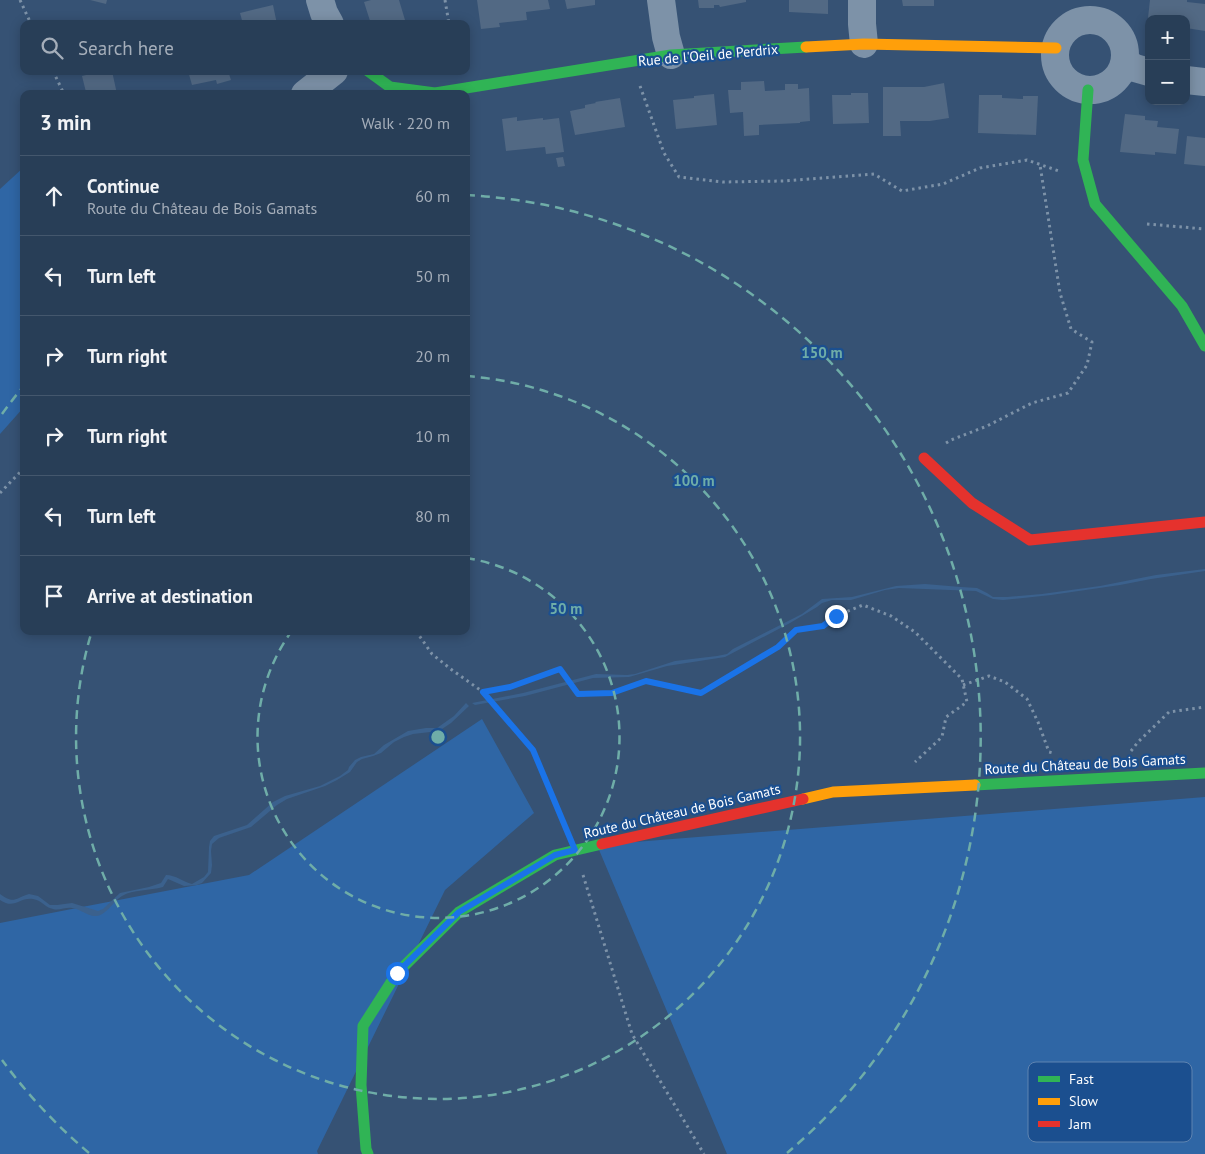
<!DOCTYPE html>
<meta charset="utf-8">
<style>
body{margin:0;font-family:"PT Sans",sans-serif;background:#30455d;color:#f1f3f6}
.controls{position:absolute;right:15px;top:15px;display:grid;overflow:hidden;border-radius:10px;box-shadow:0 2px 12px #0003}
.controls button{width:45px;height:45px;display:grid;place-items:center;padding:0;border:0;border-bottom:1px solid #44576d;background:#283e57;color:#f1f3f6;font:25px sans-serif}
.stop{position:absolute;width:15px;height:15px;margin:-11px;border:4px solid #1a73e8;border-radius:50%;background:#fff}
.stop.end{background:#1a73e8;border-color:#fff;box-shadow:0 1px 5px #0008}
.list{margin:0;padding:0;list-style:none}
h2{display:flex;justify-content:space-between;align-items:center;height:65px;margin:0;padding:0 20px;font-size:21px}
h2 small{font-size:16px;font-weight:400;color:#a5aeba}
.list li{display:grid;grid-template-columns:32px 1fr auto;gap:15px;align-items:center;box-sizing:border-box;height:80px;padding:0 20px;border-top:1px solid #44576d}
.list b{display:block;font-size:19px;white-space:nowrap}
.list p{margin:0;font-size:16px;white-space:nowrap;color:#a5aeba}
.list em{font-size:16px;font-style:normal;color:#a5aeba}
.icon{flex:none;width:28px;height:28px;fill:none;stroke:currentColor;stroke-width:2;stroke-linecap:round;stroke-linejoin:round}
.map{position:relative;flex:none;width:1205px;height:1154px;overflow:hidden}
.search{position:absolute;background:#283e57;box-shadow:0 2px 12px #0003;left:20px;top:20px;width:450px;height:55px;display:flex;align-items:center;gap:12px;box-sizing:border-box;padding:0 18px;border-radius:10px;color:#a5aeba;font-size:19px}
.panel{position:absolute;background:#283e57;box-shadow:0 2px 12px #0003;left:20px;top:90px;width:450px;height:545px;border-radius:10px}
.map>svg:first-child{display:block}
</style>
<div class="map">
<svg width="1205" height="1154" viewBox="0 0 1205 1154">
<rect width="100%" height="100%" fill="#365274"/>
<path fill="#2f66a5" d="M 24,167 L 24,407 L 0,434 L 0,189 Z
M 482,719 L 534,813 L 445,890 L 317,1151 L 318,1154 L 0,1154 L 0,923 L 82,907 L 249,875 Z
M 1205,797 L 1205,1154 L 727,1154 L 597,845 Z"/>
<path fill="#3b618d" d="M 1205,569 L 1205,571 L 1151,579 L 1120,585 L 1051,595 L 1003,600 L 993,599 L 976,591 L 899,588 L 885,590 L 851,600 L 832,600 L 822,603 L 817,607 L 790,623 L 725,657 L 667,666 L 629,677 L 593,678 L 525,696 L 475,705 L 472,703 L 523,693 L 596,674 L 627,675 L 635,674 L 675,661 L 717,656 L 727,654 L 733,649 L 802,614 L 822,599 L 852,597 L 896,586 L 925,584 L 961,587 L 977,588 L 987,593 L 993,597 L 1007,597 L 1042,594 L 1100,586 L 1156,575 Z
M 466,703 L 469,706 L 451,723 L 439,731 L 413,734 L 404,737 L 394,742 L 381,753 L 373,756 L 362,759 L 357,762 L 350,772 L 337,780 L 325,786 L 287,799 L 277,805 L 251,827 L 219,838 L 212,844 L 211,851 L 212,865 L 211,873 L 202,883 L 197,885 L 184,886 L 168,879 L 163,887 C 150,891 133,889 122,896 C 112,902 106,917 94,916 C 86,915 80,909 72,908 C 66,907 59,911 53,909 C 46,908 41,900 33,899 C 19,897 15,910 0,900 L 0,894 C 14,904 14,899 29,894 L 38,896 L 50,905 L 57,905 L 72,903 L 98,911 L 103,909 L 120,893 L 149,887 L 161,883 L 166,875 C 176,875 183,882 192,884 L 204,877 L 208,872 L 209,847 L 210,841 L 214,836 L 247,825 L 273,802 L 285,796 L 320,786 L 340,776 L 348,770 L 349,767 L 355,760 L 361,757 L 374,754 L 384,745 L 408,731 L 426,728 L 437,728 L 454,716 Z"/>
<path fill="#526984" d="M 90,0 L 107,0 L 106,4 Z
M 371,0 L 399,0 L 405,20 L 387,24 L 371,24 L 364,2 Z
M 477,0 L 548,0 L 550,9 L 526,12 L 527,20 L 499,23 L 500,27 L 481,29 Z
M 565,0 L 595,0 L 595,5 L 567,9 Z
M 698,0 L 746,0 L 746,2 L 720,7 L 719,5 L 714,5 L 714,8 L 699,8 Z
M 789,0 L 828,0 L 828,14 L 789,12 Z
M 902,0 L 934,0 L 934,6 L 903,6 Z
M 1150,0 L 1187,0 L 1187,2 L 1205,4 L 1205,31 L 1186,28 L 1186,19 L 1148,18 Z
M 273,5 L 277,24 L 243,24 L 240,13 Z
M 85,71 L 112,71 L 117,94 L 90,94 L 90,90 L 86,92 L 82,76 L 86,75 Z
M 188,71 L 228,71 L 231,80 L 217,84 L 216,80 L 192,85 Z
M 764,81 L 765,91 L 785,90 L 785,84 L 798,84 L 798,89 L 809,88 L 810,121 L 800,122 L 800,123 L 759,125 L 759,135 L 744,136 L 743,112 L 730,113 L 728,90 L 741,90 L 741,82 Z
M 944,83 L 949,118 L 930,121 L 900,121 L 901,136 L 883,136 L 883,87 L 924,87 Z
M 851,93 L 868,93 L 869,123 L 833,124 L 832,95 L 851,95 Z
M 714,94 L 717,125 L 676,129 L 673,100 L 694,98 L 694,96 Z
M 979,95 L 1002,95 L 1002,98 L 1023,99 L 1023,96 L 1038,96 L 1036,135 L 978,133 Z
M 620,98 L 625,127 L 575,135 L 570,111 L 585,108 L 585,105 L 596,103 L 595,102 Z
M 1125,114 L 1145,116 L 1145,120 L 1158,121 L 1157,127 L 1179,129 L 1176,154 L 1155,152 L 1155,155 L 1120,152 Z
M 517,117 L 517,121 L 543,118 L 543,120 L 559,118 L 564,152 L 546,154 L 545,147 L 506,151 L 502,119 Z
M 1187,136 L 1205,138 L 1205,166 L 1184,164 Z
M 563,157 L 565,166 L 558,167 L 556,158 Z"/>
<g fill="none" stroke-linecap="round" stroke-linejoin="round">
<path stroke="#7d92a8" stroke-width="3" stroke-dasharray="2.5 4" stroke-linecap="butt" d="M 20,0 L 31,24
M 445,0 L 449,24
M 53,71 L 64,94
M 640,86 L 664,153 L 679,177 L 723,182 L 784,181 L 874,174 L 902,191 L 943,184 L 980,168 L 1027,160 L 1059,171
M 1147,224 L 1205,229
M 946,443 L 951,440 L 987,426 L 1032,403 L 1068,393 L 1087,365 L 1092,342 L 1071,329 L 1060,293 L 1040,165
M 0,493 L 24,468
M 416,631 L 432,654 L 452,670 L 483,692 L 533,750 L 565,827
M 963,685 L 989,676 L 1005,682 L 1027,699 L 1038,722 L 1049,752 L 1053,753
M 483,692 L 510,687 L 560,669 L 578,695 L 612,693 L 646,681 L 701,693 L 777,647 L 796,630 L 823,627 L 836,616 L 863,605 L 891,616 L 915,632 L 962,679 L 967,702 L 946,717 L 942,737 L 915,762
M 1131,751 L 1138,742 L 1169,712 L 1205,707
M 583,875 L 632,1034 L 704,1154"/>
<path stroke="#7d92a8" stroke-width="28" d="M 320,0 L 324,13 L 330,24
M 661,0 L 666,37 L 671,55
M 862,0 L 862,24 L 864,44
M1055 55a35 35 0 1 1 70 0a35 35 0 1 1-70 0Z
M 1125,62 L 1135,68 L 1149,72
M 1186,80 L 1205,82
M 305,94 L 334,71"/>
<path stroke="#30b455" stroke-width="11" d="M 368,71 L 390,87 L 435,93 L 671,55 L 806,47
M 1088,90 L 1083,160 L 1095,204 L 1182,306 L 1205,346
M 975,785 L 1205,773
M 368,1154 L 366,1149 L 361,1085 L 363,1026 L 397,973 L 459,912 L 555,855 L 602,844"/>
<path stroke="#ff9f0a" stroke-width="11" d="M 806,47 L 864,44 L 1056,48
M 803,799 L 833,792 L 975,785"/>
<path stroke="#e5322d" stroke-width="11" d="M 924,458 L 972,503 L 1030,540 L 1205,522
M 602,844 L 803,799"/>
</g>
<g fill="none" stroke-linecap="round" stroke-linejoin="round">
<path stroke="#1a73e8" stroke-width="6" d="M 397,973 L 459,912 L 555,855 L 575,850 L 533,750 L 483,692 L 510,687 L 560,669 L 578,694 L 612,693 L 646,681 L 701,693 L 778,647 L 796,630 L 823,626 L 836,616"/>
</g>
<g fill="none" stroke="#6fada8" stroke-width="2.5" stroke-dasharray="9 6">
<path d="M466 558A181 181 0 1 1 291 632"/>
<path d="M466 376A362 362 0 1 1 91 634"/>
<path d="M89 1153A543 543 0 0 1 2 1060M2 414A543 543 0 0 1 22 388M466 195A543 543 0 0 1 787 1153"/>
</g>
<g text-anchor="middle" dominant-baseline="central" stroke-width="4.5" stroke-linejoin="round" paint-order="stroke">
<g font-size="14" fill="#fff" stroke="#1b4f8f">
<text transform="translate(708 55) rotate(-5)">Rue de l'Oeil de Perdrix</text>
<text transform="translate(1085 764) rotate(-3)">Route du Château de Bois Gamats</text>
<text transform="translate(682 811) rotate(-13)">Route du Château de Bois Gamats</text>
</g>
</g>
<rect x="1028" y="1062" width="164" height="80" rx="8" fill="#1b4f8f" stroke="#5f84b1" stroke-width="1"/>
<rect x="1038" y="1076" width="22" height="6" fill="#30b455"/>
<rect x="1038" y="1098" width="22" height="7" fill="#ff9f0a"/>
<rect x="1038" y="1121" width="22" height="6" fill="#e5322d"/>
<g font-size="14" fill="#fff">
<text x="1069" y="1084">Fast</text>
<text x="1069" y="1106">Slow</text>
<text x="1069" y="1129">Jam</text>
</g>
<circle cx="438" cy="737" r="8" fill="#6fada8" stroke="#1b4f8f" stroke-width="2.5"/>
<g font-size="15" text-anchor="middle" font-weight="bold" fill="#6fada8" stroke="#1b4f8f" stroke-width="4.5" stroke-linejoin="round" paint-order="stroke">
<text x="822" y="358">150 m</text>
<text x="694" y="486">100 m</text>
<text x="566" y="614">50 m</text>
</g>
</svg>
<div class="controls">
<button>+</button>
<button>−</button>
</div>
<div class="stop" style="left:397px;top:973px"></div>
<div class="stop end" style="left:836px;top:616px"></div>
<div class="search"><svg class="icon" aria-label="search" viewBox="0 0 24 24"><circle cx="10" cy="10" r="6"/><path d="M15 15l6 6"/></svg>Search here</div>
<section class="panel">
<h2>3 min<small>Walk · 220 m</small></h2>
<ul class="list">
<li><svg class="icon" aria-label="ahead" viewBox="0 0 24 24"><path d="M12 20V5M6 11l6-6 6 6"/></svg><div><b>Continue</b><p>Route du Château de Bois Gamats</p></div><em>60 m</em></li>
<li><svg class="icon" aria-label="left" viewBox="0 0 24 24"><path d="M17 20v-9H6M10 6l-5 5 5 5"/></svg><div><b>Turn left</b></div><em>50 m</em></li>
<li><svg class="icon" aria-label="right" viewBox="0 0 24 24"><path d="M7 20v-9h11M14 6l5 5-5 5"/></svg><div><b>Turn right</b></div><em>20 m</em></li>
<li><svg class="icon" aria-label="right" viewBox="0 0 24 24"><path d="M7 20v-9h11M14 6l5 5-5 5"/></svg><div><b>Turn right</b></div><em>10 m</em></li>
<li><svg class="icon" aria-label="left" viewBox="0 0 24 24"><path d="M17 20v-9H6M10 6l-5 5 5 5"/></svg><div><b>Turn left</b></div><em>80 m</em></li>
<li><svg class="icon" aria-label="arrive" viewBox="0 0 24 24"><path d="M6 21V4h12l-3 4 3 4H6"/></svg><div><b>Arrive at destination</b></div></li>
</ul>
</section>
</div>
